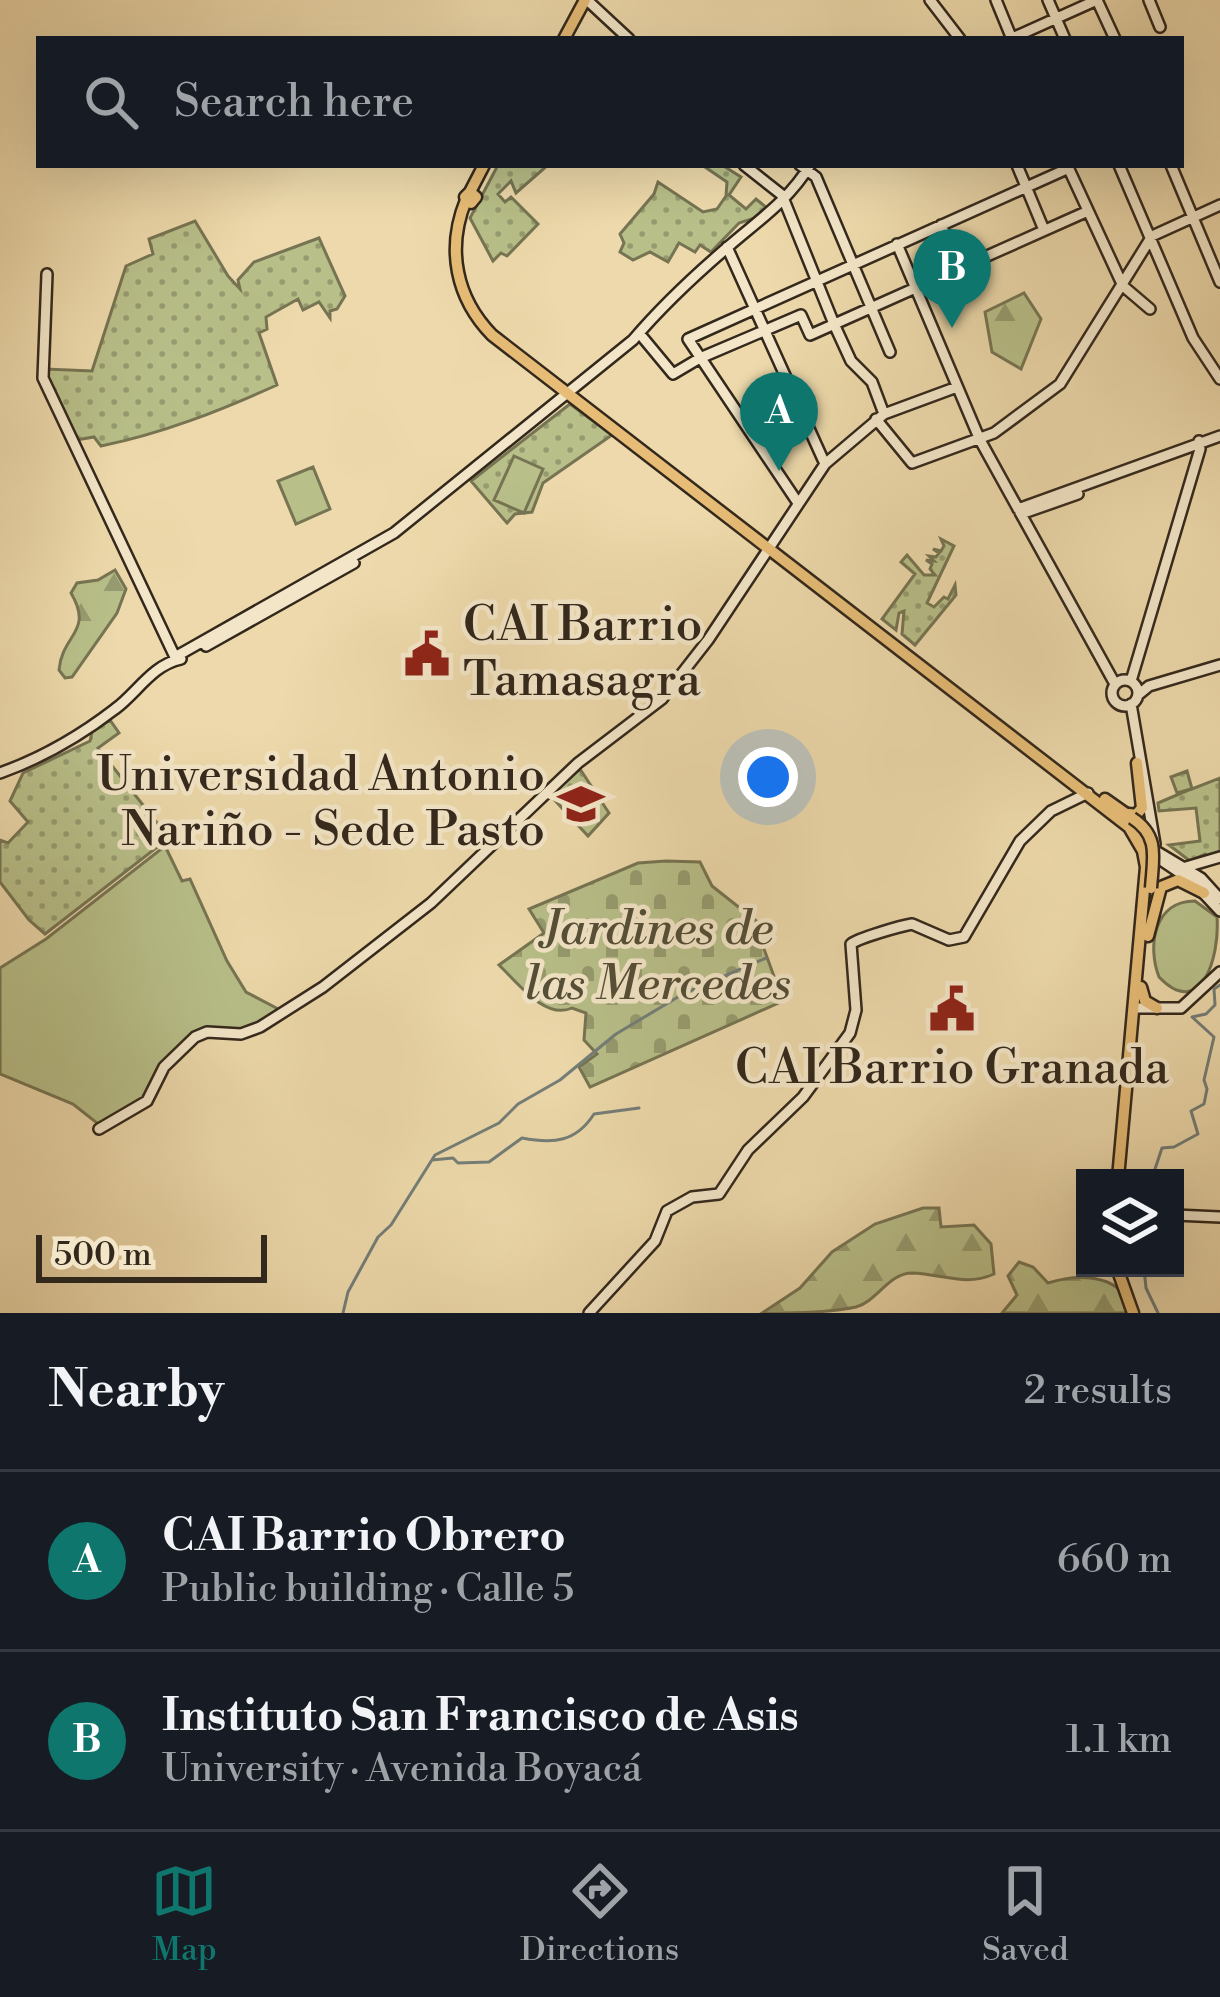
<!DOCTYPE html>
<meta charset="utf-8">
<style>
body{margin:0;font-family:"Libre Bodoni",serif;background:#242831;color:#f1f3f6}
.controls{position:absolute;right:36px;bottom:36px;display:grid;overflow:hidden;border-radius:0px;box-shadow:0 12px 48px #0002}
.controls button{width:108px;height:108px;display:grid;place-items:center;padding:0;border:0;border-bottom:3px solid #363941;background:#171b24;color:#f1f3f6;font:60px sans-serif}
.scale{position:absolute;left:36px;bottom:30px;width:231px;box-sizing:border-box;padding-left:12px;border:6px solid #33281c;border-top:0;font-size:33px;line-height:42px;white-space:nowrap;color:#33281c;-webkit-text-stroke:9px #f3e6c8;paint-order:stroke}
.you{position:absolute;left:768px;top:777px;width:42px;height:42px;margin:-30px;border:9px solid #fff;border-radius:50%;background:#1a73e8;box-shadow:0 0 0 18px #1a73e833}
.badge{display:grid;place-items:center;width:78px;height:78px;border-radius:50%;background:#0f766e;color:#fff;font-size:39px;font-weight:700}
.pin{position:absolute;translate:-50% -99px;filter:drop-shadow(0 3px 6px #0008)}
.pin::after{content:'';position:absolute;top:63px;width:42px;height:36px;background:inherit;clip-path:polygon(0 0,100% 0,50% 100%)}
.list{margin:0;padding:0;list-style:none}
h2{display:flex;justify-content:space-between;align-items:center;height:156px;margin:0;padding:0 48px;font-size:51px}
h2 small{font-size:39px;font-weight:400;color:#9ea1a6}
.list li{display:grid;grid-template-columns:78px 1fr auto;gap:36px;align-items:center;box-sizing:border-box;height:180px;padding:0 48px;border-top:3px solid #363941}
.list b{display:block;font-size:45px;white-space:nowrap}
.list p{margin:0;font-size:39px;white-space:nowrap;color:#9ea1a6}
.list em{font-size:39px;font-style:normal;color:#9ea1a6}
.icon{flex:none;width:66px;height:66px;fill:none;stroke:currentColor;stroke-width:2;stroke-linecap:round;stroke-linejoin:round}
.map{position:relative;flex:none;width:1220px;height:1313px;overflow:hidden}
.search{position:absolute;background:#171b24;box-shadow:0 12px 48px #0002;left:36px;right:36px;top:36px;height:132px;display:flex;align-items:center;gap:30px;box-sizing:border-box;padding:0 42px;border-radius:0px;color:#9ea1a6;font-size:45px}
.sheet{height:516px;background:#171b24}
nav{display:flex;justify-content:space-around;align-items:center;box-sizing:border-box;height:168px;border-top:3px solid #363941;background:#171b24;font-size:33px;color:#9ea1a6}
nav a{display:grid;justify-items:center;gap:6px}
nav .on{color:#0f766e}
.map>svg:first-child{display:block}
</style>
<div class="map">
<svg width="1220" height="1313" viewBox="0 0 1220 1313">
<defs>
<pattern id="grass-dots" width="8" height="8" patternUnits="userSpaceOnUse" patternTransform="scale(3)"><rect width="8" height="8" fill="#b8bf89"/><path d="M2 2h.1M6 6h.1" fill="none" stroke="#969b6f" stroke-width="1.8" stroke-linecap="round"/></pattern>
<pattern id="forest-firs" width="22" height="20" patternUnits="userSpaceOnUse" patternTransform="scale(3)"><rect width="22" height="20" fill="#b8bf89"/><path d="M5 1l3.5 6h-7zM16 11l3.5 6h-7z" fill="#969b6f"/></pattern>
<pattern id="cemetery-stones" width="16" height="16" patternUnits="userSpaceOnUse" patternTransform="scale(3)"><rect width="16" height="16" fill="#b8bf89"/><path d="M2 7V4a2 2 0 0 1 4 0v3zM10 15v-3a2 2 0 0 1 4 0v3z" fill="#969b6f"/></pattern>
</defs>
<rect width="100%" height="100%" fill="#edd9ab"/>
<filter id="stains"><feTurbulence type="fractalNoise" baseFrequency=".00167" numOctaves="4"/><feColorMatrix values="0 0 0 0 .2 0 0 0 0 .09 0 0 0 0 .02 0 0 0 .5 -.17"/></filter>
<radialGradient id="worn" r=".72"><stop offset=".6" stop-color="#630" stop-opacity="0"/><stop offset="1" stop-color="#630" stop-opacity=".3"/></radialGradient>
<path fill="url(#grass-dots)" stroke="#767452" stroke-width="3" d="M 498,165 L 548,165 L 516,193 L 511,181 L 498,194 L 505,202 L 511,197 L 538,224 L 507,256 L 501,253 L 493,261 L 470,218 Z
M 702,165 L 722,165 L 741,177 L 729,195 L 746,209 L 756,199 L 767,208 L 758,217 L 739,223 L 711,252 L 700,245 L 695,252 L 679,243 L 668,262 L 650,252 L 633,260 L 620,252 L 624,243 L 620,234 L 654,194 L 658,182 L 703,212 L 717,209 L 726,196 L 727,182 Z
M 195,221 L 228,276 L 240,289 L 238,280 L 254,262 L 319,238 L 345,296 L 337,309 L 330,311 L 330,318 L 319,302 L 303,310 L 298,299 L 266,317 L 267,329 L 259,333 L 277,385 C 219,411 164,433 101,446 L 94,437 L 76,440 L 47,382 L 46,369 L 92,371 L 126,266 L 153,254 L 149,239 Z
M 570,404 L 612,435 L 543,483 L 532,512 L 515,514 L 507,523 L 471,481 Z
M 941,539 L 954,546 L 927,603 L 934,607 L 944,597 L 948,599 L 955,585 L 956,595 L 915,645 L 902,634 L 904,611 L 899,613 L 896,630 L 882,619 L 915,574 L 901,562 L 907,555 L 924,575 L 935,575 L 930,569 L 932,564 L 926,560 L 934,561 L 929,556 L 936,557 L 939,553 L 933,549 L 941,551 L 944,546 Z
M 110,720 L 119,733 L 98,748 L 169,838 L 45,934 L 29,920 L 0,882 L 0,840 L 8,843 L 28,822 L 10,801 L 23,773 L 90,741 L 92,732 Z
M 580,769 L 609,813 L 588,836 L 550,795 Z
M 1187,771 L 1192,789 L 1220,778 L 1220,854 L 1209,859 L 1205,854 L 1190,861 L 1169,845 L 1200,841 L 1196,808 L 1159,811 L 1158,803 L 1191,789 L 1177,793 L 1171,777 Z"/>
<path fill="url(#forest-firs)" stroke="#767452" stroke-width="3" d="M 1024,293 L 1041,319 L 1021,369 L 992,352 L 985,312 Z
M 115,570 L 126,589 L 117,613 L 72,677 L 65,678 L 59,670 C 62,634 94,632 71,593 L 77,583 L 98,580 Z
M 923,1208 L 939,1208 L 941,1227 L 974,1225 L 991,1244 L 994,1274 C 965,1287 943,1274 912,1273 C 889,1273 876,1302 856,1307 C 826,1313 794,1313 762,1313 L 800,1288 L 832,1252 L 875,1224 Z
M 1019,1262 L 1033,1267 L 1048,1283 C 1076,1274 1116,1273 1130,1304 L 1127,1313 L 1002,1313 L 1017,1295 L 1008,1276 Z"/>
<path fill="url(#cemetery-stones)" stroke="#767452" stroke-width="3" d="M 666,861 L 700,862 L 712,886 L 760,924 L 770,925 L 764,949 L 783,1001 L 590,1087 L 579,1067 L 597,1054 L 584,1040 L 586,1013 L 572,1008 C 545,1020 518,983 499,965 L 544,933 L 529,909 L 638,863 Z"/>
<path fill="#b8bf89" stroke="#767452" stroke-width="3" d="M 514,456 L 543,469 L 524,513 L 494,500 Z
M 313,467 L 330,509 L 296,524 L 278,481 Z
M 165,846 L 182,881 L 190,879 L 227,961 L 246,992 L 284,1012 L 249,1033 L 207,1032 L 164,1067 L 150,1097 L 102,1127 L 73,1104 L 0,1074 L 0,968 L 46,939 Z
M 1195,901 L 1217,917 C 1220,957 1201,1021 1159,977 C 1147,946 1154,901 1195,901 Z"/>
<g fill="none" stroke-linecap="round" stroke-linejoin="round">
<path stroke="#747e78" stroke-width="3" d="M 432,1160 L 453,1158 L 458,1163 L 489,1162 L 522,1138 C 554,1144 576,1142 594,1114 L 639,1108
M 1152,1178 L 1162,1148 L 1174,1147 L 1198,1134 L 1191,1111 L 1204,1104 L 1207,1089 L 1204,1080 L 1214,1037 L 1192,1017 L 1206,1014 L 1215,1005 L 1214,989 L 1220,985
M 1144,1268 L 1146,1288 L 1158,1313
M 343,1313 L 348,1292 L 378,1237 L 391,1225 L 435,1155 L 499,1123 L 518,1104 L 560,1080 L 616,1034 L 683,994 L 766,958"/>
<g stroke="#33281c" stroke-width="14">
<path id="secondary" d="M 587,0 L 629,39
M 930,0 L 960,39
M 996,0 L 1012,39
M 1048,0 L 1065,39
M 1149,0 L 1160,27
M 1010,39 L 1097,0 L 1115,39
M 744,165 L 782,195 L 834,324 L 851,361 L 872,382 L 884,414
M 800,165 L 816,177 L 890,352
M 1017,165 L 1044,230
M 1067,165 L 1123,286 L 1150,309
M 1119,165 L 1193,338 L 1220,379
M 1171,165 L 1220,282
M 941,225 L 961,270
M 897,244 L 980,440 L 1115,684
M 727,247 L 825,464
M 47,274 L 43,378 L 175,657 L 394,533 L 633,340 C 662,306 695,275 729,246 C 759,220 789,200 810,165
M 639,333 L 673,374 L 700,358 L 801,315 L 810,335 L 1088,211
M 876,419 L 912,463 L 994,433 L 1060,384 L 1152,236 L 1220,205
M 798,503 L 688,339 L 1069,168
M 1018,509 L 1220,436
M 1021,514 L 1078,494
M 206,646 L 354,563
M1112 693a13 13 0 1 1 26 0a13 13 0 1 1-26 0Z
M 1131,681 L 1200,449 L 1199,441
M 1138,695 L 1149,686 L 1220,665
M 1131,704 L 1155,844
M 0,773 C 42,758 80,736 115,709 C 137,693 152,665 181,659
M 1128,822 L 1156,851 L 1201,878 L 1220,899
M 1152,854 L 1192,881 L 1220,911
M 1186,867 L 1220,857
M 1135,1008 L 1181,1008 L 1220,972
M 99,1129 L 147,1101 L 164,1067 L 195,1037 L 207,1032 L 241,1034 L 260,1027 L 323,987 L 431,903 L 578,763 L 662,699 L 708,640 L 825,464 L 884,414 L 957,387
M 1175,1215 L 1220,1217
M 589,1313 L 655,1241 L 667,1211 L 692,1197 L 719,1194 L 748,1150 L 803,1097 L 850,1033 L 856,1010 L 851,944 C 859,938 900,926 912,924 L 949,940 L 964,937 L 1020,841 L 1051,811 L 1088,793"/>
</g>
<g stroke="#33281c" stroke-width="15">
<path id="primary" d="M 564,39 L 585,0
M 470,192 L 465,197 L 471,203 L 476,197 L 470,192 L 484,165
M 466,200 C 446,249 456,298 492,335 L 1129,827 L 1143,851 L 1146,867 L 1118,1178
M 1105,799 L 1132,818
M 1129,814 L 1136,815 L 1142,808 L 1137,763
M 1148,936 L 1161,887 L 1178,880 L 1204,893
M 1141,987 L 1145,1001 L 1157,1008
M 1117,1268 L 1133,1313"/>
</g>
<use href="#secondary" stroke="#f3e6c8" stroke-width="9"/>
<use href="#primary" stroke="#e6bc76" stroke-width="10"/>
<g stroke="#33281c" stroke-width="15" stroke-linecap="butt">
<path id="primary-bridge" d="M 1132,818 C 1160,836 1153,858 1151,888"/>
</g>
<use href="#primary-bridge" stroke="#e6bc76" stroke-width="10"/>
</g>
<defs>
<g id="civic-bare" transform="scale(3.6)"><path d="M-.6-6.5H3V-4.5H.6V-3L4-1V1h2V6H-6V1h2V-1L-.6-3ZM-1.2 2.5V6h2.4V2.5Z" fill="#8f2418" stroke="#f3e6c8" stroke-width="2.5" paint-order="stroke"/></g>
<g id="university-bare" transform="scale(3.6)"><path d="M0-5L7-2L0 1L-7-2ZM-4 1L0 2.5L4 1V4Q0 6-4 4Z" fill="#8f2418" stroke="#f3e6c8" stroke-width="2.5" paint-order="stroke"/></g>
</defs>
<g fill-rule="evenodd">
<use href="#civic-bare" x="427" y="654"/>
<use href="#university-bare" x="581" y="804"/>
<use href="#civic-bare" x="952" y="1009"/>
</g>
<g text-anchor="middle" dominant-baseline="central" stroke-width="9" stroke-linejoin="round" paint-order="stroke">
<g font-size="48" fill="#33281c" stroke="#f3e6c8" text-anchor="start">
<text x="463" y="626">CAI Barrio<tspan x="463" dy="55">Tamasagra</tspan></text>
<text x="545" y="776" text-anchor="end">Universidad Antonio<tspan x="545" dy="55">Nariño - Sede Pasto</tspan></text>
<text x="952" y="1069" text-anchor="middle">CAI Barrio Granada</text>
</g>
<g font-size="48" font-style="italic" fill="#544e37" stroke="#f3e6c8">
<text x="658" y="930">Jardines de<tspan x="658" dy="55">las Mercedes</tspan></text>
</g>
</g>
<rect width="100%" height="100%" filter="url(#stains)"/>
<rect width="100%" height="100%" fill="url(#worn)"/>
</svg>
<div class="controls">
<button><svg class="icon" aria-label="layers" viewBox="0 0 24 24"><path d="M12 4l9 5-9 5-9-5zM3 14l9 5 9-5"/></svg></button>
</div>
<div class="scale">500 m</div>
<div class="you"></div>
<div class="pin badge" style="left:779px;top:471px">A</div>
<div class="pin badge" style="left:952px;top:328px">B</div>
<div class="search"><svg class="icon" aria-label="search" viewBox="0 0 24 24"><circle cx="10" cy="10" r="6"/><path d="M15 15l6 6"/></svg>Search here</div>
</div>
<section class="sheet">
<h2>Nearby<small>2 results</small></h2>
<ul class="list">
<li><span class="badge">A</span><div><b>CAI Barrio Obrero</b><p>Public building · Calle 5</p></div><em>660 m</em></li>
<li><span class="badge">B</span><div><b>Instituto San Francisco de Asis</b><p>University · Avenida Boyacá</p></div><em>1.1 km</em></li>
</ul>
</section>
<nav>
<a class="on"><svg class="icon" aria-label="map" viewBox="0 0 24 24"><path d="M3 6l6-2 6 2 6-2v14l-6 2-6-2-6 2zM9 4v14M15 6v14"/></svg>Map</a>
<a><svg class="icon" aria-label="directions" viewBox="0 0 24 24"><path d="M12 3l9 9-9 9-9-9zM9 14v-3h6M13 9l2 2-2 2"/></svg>Directions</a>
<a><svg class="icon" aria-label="saved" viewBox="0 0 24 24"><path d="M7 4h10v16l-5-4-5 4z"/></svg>Saved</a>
</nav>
